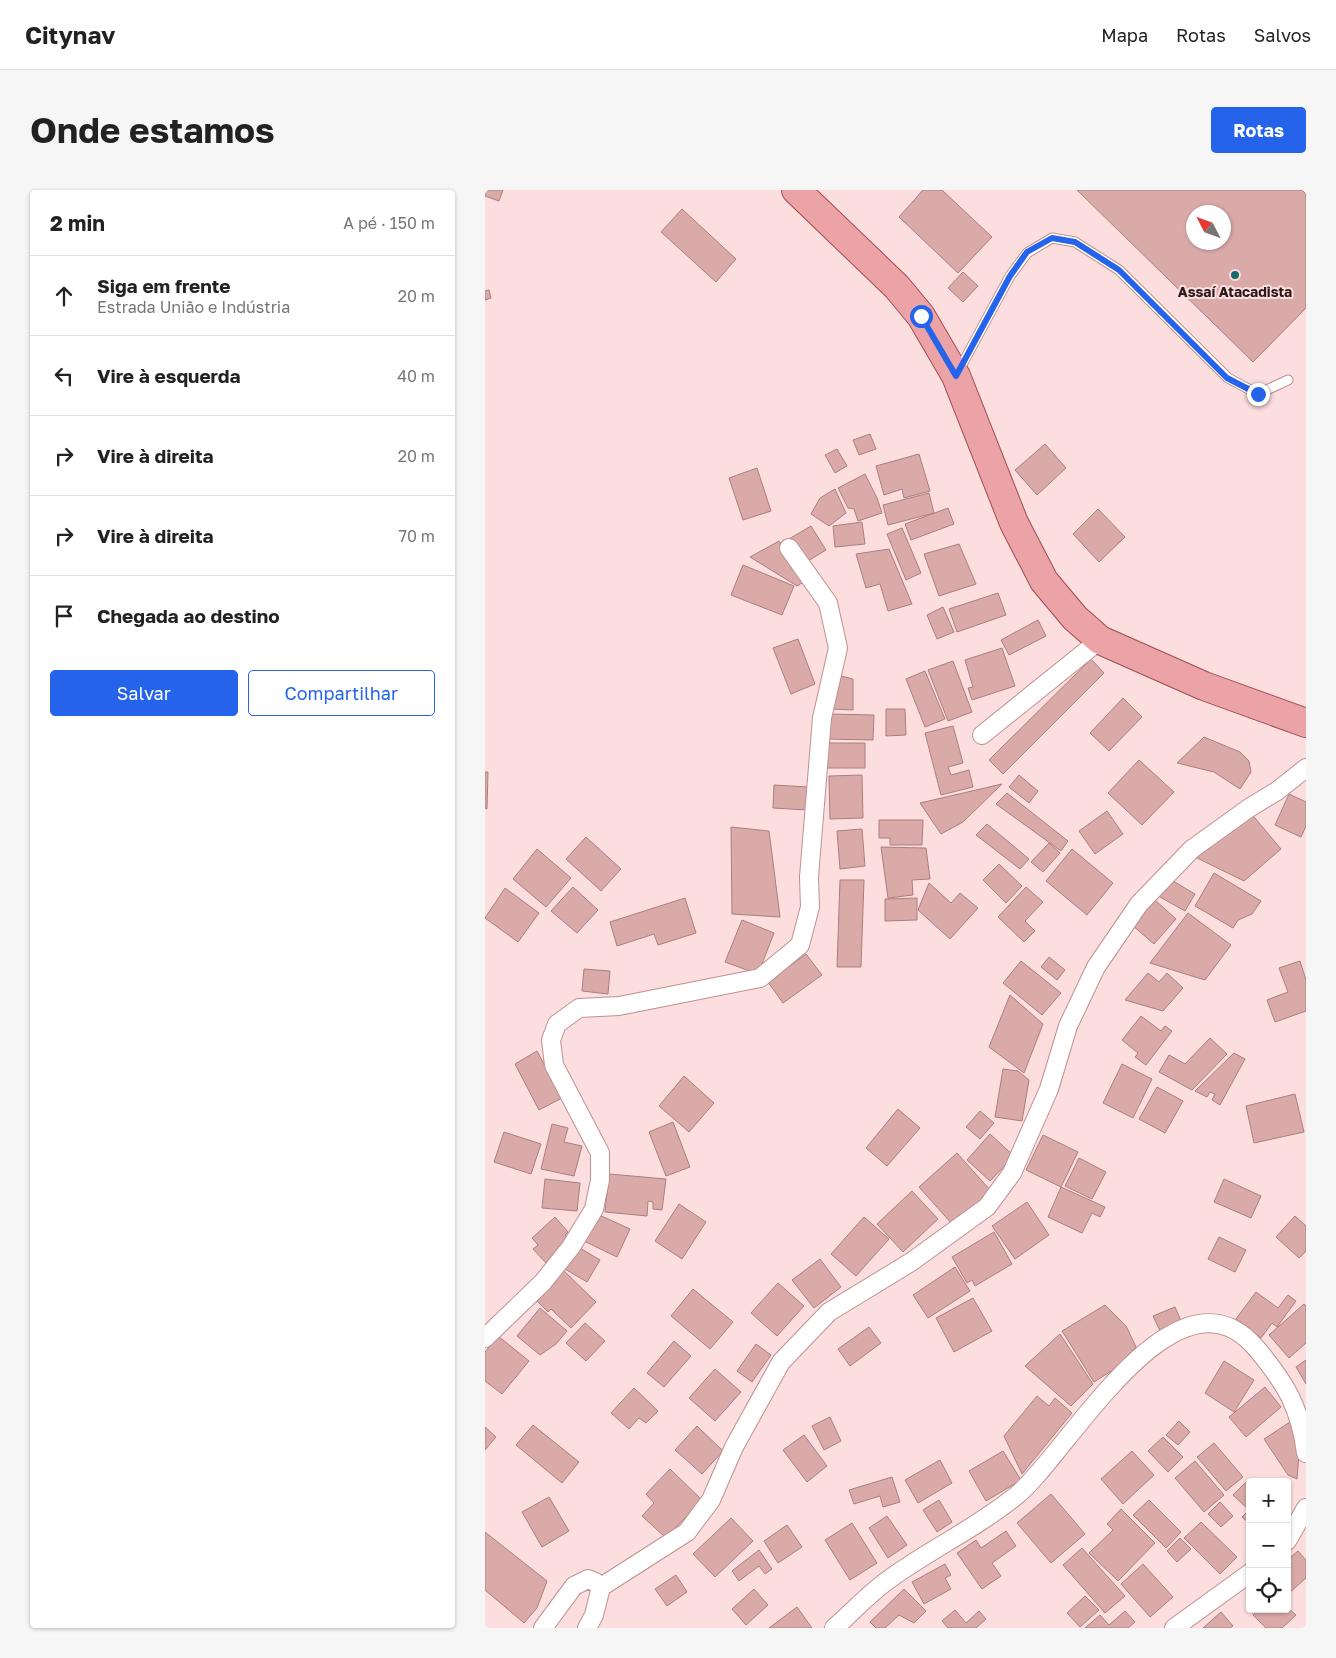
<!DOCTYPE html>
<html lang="pt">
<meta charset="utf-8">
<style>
body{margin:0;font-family:"Golos Text",sans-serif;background:#f6f6f6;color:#222}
.controls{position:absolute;right:15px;bottom:15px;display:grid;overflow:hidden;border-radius:5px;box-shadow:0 1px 4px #0004}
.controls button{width:45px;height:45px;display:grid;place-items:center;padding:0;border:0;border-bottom:1px solid #e0e0e0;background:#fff;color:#222;font:25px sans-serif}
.compass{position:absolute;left:701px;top:15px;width:45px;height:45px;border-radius:50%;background:#fff;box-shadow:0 1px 4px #0004;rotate:311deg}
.stop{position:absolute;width:15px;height:15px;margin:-11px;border:4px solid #2563eb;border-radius:50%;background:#fff}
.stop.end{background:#2563eb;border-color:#fff;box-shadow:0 1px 5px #0008}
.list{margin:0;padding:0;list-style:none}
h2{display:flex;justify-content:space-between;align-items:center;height:65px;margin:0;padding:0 20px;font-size:21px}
h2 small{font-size:16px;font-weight:400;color:#767676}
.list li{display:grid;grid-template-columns:32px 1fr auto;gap:15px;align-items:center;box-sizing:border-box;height:80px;padding:0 20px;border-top:1px solid #e0e0e0}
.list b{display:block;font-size:19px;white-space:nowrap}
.list p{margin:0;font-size:16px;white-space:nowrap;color:#767676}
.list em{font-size:16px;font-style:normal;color:#767676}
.actions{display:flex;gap:10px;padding:15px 20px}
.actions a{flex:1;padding:11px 0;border:1px solid #2563eb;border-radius:5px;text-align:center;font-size:18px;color:#2563eb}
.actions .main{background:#2563eb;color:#fff}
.icon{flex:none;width:28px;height:28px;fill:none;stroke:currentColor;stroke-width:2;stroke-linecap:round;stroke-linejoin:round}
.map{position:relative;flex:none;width:821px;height:1438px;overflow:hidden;border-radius:5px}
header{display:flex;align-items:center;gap:30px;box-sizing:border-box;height:70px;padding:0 25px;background:#fff;border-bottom:1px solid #e0e0e0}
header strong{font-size:24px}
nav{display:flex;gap:28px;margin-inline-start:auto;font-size:18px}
.intro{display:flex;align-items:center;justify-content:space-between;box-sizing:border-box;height:120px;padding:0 30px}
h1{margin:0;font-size:35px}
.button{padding:12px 22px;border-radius:5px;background:#2563eb;color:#fff;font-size:18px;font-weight:700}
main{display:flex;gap:30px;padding:0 30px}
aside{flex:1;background:#fff;border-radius:5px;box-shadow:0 1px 4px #0004}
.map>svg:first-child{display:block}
</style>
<header>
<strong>Citynav</strong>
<nav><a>Mapa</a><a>Rotas</a><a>Salvos</a></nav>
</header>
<div class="intro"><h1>Onde estamos</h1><a class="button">Rotas</a></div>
<main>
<aside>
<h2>2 min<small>A pé · 150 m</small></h2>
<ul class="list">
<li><svg class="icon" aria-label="ahead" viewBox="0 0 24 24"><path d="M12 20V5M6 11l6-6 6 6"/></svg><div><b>Siga em frente</b><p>Estrada União e Indústria</p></div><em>20 m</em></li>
<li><svg class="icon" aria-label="left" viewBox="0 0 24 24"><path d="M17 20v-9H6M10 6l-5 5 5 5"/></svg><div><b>Vire à esquerda</b></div><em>40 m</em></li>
<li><svg class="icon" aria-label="right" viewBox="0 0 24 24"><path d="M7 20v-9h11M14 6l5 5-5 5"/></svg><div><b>Vire à direita</b></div><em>20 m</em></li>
<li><svg class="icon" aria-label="right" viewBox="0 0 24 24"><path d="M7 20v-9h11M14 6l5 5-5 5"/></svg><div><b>Vire à direita</b></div><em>70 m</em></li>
<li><svg class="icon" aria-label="arrive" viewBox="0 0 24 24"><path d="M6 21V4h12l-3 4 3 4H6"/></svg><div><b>Chegada ao destino</b></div></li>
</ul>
<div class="actions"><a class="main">Salvar</a><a>Compartilhar</a></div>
</aside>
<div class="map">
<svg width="821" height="1438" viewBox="0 0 821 1438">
<rect width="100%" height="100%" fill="#fddede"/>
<path fill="#daaaa9" stroke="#ab7e7e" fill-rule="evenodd" d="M 0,0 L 18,0 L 14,11 L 0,6 Z
M 438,0 L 457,0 L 507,47 L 473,83 L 414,27 Z
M 592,0 L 817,0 L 821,4 L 821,118 L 768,172 ZM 708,22 L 738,22 L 738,52 L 708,52 Z
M 197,19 L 251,69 L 231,92 L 176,42 Z
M 478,82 L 493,96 L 478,112 L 463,98 Z
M 4,100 L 6,108 L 0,110 L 0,101 Z
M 385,244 L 391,259 L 374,265 L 368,250 Z
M 560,254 L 581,278 L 552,305 L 530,280 Z
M 352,259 L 362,276 L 350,283 L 340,265 Z
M 434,264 L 445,301 L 419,308 L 417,299 L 399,305 L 391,276 Z
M 272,278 L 286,321 L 258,330 L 244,288 Z
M 380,284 L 392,308 L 397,323 L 373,331 L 369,319 L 363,318 L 353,298 Z
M 350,299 L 361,323 L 344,336 L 326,324 L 335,308 Z
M 444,303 L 449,323 L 403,335 L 398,315 Z
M 463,318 L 469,334 L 426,350 L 420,334 Z
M 613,319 L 640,347 L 614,372 L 588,344 Z
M 377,332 L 380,354 L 350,357 L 348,336 Z
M 326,336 L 341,360 L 318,374 L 304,349 Z
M 417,338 L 436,383 L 421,390 L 402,344 Z
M 294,351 L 323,389 L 312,396 L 265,367 Z
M 474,354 L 491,394 L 454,406 L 439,364 Z
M 404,359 L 427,414 L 403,421 L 395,394 L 381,398 L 371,364 Z
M 258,375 L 309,396 L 297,425 L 246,405 Z
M 513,403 L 521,425 L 472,442 L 464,419 Z
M 458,417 L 469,442 L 452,449 L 442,425 Z
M 553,430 L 561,446 L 524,465 L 516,450 Z
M 313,449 L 330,494 L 306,504 L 288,458 Z
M 517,458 L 530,496 L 487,510 L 483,498 L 488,497 L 480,470 Z
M 606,469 L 619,483 L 518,584 L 504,570 Z
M 468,471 L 487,522 L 463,531 L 443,480 Z
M 440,481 L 460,529 L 440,537 L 421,489 Z
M 352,485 L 368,489 L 368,520 L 346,519 Z
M 638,508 L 657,527 L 624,561 L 605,543 Z
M 401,519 L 420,519 L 421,545 L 401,546 Z
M 343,524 L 389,525 L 388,550 L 342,549 Z
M 468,536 L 478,573 L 463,577 L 466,585 L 484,580 L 488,597 L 456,605 L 440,543 Z
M 719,547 L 755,562 L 764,571 L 766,582 L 755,599 L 729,582 L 692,573 Z
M 341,553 L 380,553 L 380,578 L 341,578 Z
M 654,570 L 689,602 L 657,635 L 623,603 Z
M 0,582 L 3,582 L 2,619 L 0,618 Z
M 377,585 L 378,628 L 345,629 L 344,586 Z
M 534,585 L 553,601 L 544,613 L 524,597 Z
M 517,594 L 478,632 L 456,644 L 435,613 Z
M 289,595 L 323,597 L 322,620 L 288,618 Z
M 522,603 L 583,651 L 576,661 L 511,614 Z
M 804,604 L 821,612 L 821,636 L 816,647 L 790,635 Z
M 622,621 L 638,644 L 610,664 L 594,641 Z
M 764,621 L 796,659 L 759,691 L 710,667 Z
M 394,630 L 438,630 L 437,655 L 405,655 L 405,648 L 394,648 Z
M 502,634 L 544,669 L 535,679 L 491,645 Z
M 246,637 L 284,641 L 295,727 L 247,724 Z
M 377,639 L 380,676 L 355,679 L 352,641 Z
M 101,647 L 136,679 L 116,701 L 81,669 Z
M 564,653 L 575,663 L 558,682 L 546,672 Z
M 396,657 L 441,658 L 445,689 L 427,690 L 428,705 L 403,708 Z
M 52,659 L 86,688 L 61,717 L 28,689 Z
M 587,659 L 628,693 L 602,725 L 561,691 Z
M 514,674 L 537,696 L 521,713 L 498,690 Z
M 729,683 L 776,711 L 767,724 L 753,730 L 748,738 L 710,716 Z
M 683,688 L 710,704 L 700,721 L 668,703 Z
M 355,690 L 379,690 L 376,777 L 352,777 Z
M 444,693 L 466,713 L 475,703 L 493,718 L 465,749 L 433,720 Z
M 88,697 L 113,720 L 92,743 L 66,721 Z
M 541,697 L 558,712 L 540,731 L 550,741 L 539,752 L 513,727 Z
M 20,698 L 54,723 L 33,752 L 0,728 Z
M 200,708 L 211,743 L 173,755 L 169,744 L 132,756 L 125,732 Z
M 432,708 L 432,730 L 400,731 L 400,709 Z
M 670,710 L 691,729 L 669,754 L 647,735 Z
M 703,723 L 746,755 L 720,790 L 665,773 Z
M 257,730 L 289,743 L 273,784 L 240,772 Z
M 321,764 L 337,785 L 298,813 L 283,792 Z
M 564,767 L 580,780 L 572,790 L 556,777 Z
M 536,771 L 576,803 L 557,825 L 518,793 Z
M 815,771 L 821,790 L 821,821 L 790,832 L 782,810 L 803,802 L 794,778 Z
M 99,779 L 125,781 L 123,804 L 97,801 Z
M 663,783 L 674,792 L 682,783 L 698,798 L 678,821 L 640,810 Z
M 525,805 L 558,834 L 539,883 L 504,857 Z
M 656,826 L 676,841 L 680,836 L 687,841 L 661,875 L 650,867 L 653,863 L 637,850 Z
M 725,848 L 742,864 L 707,900 L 674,882 L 684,865 L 700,874 Z
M 52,861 L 77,908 L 54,920 L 30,874 Z
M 749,863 L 760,869 L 735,915 L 727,910 L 730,904 L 725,902 L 722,907 L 710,901 Z
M 637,874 L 667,889 L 648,928 L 618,913 Z
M 518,879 L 533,881 L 544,890 L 537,931 L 510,927 Z
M 199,886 L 229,913 L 204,942 L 174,916 Z
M 672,897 L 698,911 L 680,943 L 654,929 Z
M 810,904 L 819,942 L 769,953 L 761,916 Z
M 413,919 L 435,938 L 402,976 L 381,958 Z
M 495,921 L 509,933 L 495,949 L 481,937 Z
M 188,932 L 205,977 L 181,986 L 164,942 Z
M 67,934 L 83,938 L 79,952 L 97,956 L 89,986 L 56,979 Z
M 19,942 L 56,954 L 46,984 L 9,972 Z
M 505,944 L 529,966 L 505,991 L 482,970 Z
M 558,945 L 593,962 L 576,997 L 541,980 Z
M 472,963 L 506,1001 L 468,1035 L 434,997 Z
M 594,968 L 621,982 L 607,1009 L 580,996 Z
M 124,984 L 181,989 L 177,1020 L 168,1019 L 168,1012 L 163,1011 L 162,1026 L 120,1022 Z
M 60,989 L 95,993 L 92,1021 L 57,1018 Z
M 739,989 L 776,1006 L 766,1028 L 729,1012 Z
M 576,997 L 620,1017 L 615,1027 L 607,1023 L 597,1043 L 563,1027 Z
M 427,1001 L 453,1029 L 418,1062 L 392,1034 Z
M 542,1012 L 564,1045 L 530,1069 L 507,1036 Z
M 194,1014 L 221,1032 L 197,1069 L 170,1051 Z
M 112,1024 L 145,1039 L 132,1067 L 99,1051 Z
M 810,1026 L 821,1036 L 821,1061 L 814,1068 L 791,1047 Z
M 70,1027 L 83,1042 L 80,1045 L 86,1052 L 62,1074 L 48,1059 L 53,1055 L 47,1048 Z
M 379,1027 L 404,1049 L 371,1086 L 346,1064 Z
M 509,1042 L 527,1074 L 490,1096 L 487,1090 L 482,1093 L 467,1067 Z
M 734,1047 L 761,1060 L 750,1082 L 723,1069 Z
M 93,1057 L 115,1070 L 102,1092 L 80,1079 Z
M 335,1069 L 356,1097 L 329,1118 L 307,1090 Z
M 470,1077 L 485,1101 L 443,1128 L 428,1105 Z
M 77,1079 L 111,1112 L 86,1138 L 66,1119 L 63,1122 L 49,1108 Z
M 293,1093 L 319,1116 L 292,1146 L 266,1123 Z
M 208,1099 L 248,1132 L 225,1159 L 186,1126 Z
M 771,1102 L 793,1118 L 803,1105 L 811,1111 L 792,1137 L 787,1133 L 776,1148 L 751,1129 Z
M 488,1108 L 507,1141 L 469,1162 L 451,1128 Z
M 819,1114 L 821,1116 L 821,1153 L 804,1168 L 784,1145 Z
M 620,1115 L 641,1136 L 651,1157 L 631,1178 L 609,1192 L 577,1141 Z
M 690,1117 L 697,1133 L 676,1143 L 668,1126 Z
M 55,1118 L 82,1141 L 71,1154 L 55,1165 L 32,1146 Z
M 100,1133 L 120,1151 L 101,1171 L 81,1153 Z
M 384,1137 L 396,1153 L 365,1176 L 353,1159 Z
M 575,1144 L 608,1194 L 586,1216 L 540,1176 Z
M 13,1146 L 44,1171 L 17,1204 L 0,1191 L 0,1162 Z
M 189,1151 L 206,1166 L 179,1197 L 162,1183 Z
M 271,1154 L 286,1165 L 267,1192 L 252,1181 Z
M 821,1170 L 821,1194 L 811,1177 Z
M 739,1171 L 769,1190 L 749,1222 L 720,1203 Z
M 230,1179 L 256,1202 L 230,1231 L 204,1208 Z
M 780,1197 L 796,1217 L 761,1247 L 744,1227 Z
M 149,1198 L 173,1221 L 161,1233 L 154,1228 L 144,1239 L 126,1223 Z
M 552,1206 L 564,1216 L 570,1208 L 587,1223 L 537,1284 L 519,1246 Z
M 345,1227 L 356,1251 L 339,1260 L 327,1236 Z
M 694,1231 L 705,1242 L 693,1255 L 681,1245 Z
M 805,1232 L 810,1239 L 814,1264 L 812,1289 L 803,1285 L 779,1249 Z
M 48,1235 L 94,1272 L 77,1293 L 31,1255 Z
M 212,1236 L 238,1261 L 217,1284 L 190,1260 Z
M 0,1237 L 11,1247 L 0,1260 Z
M 319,1245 L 342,1276 L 322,1292 L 298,1260 Z
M 678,1247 L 698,1267 L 683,1282 L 663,1261 Z
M 729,1253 L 758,1287 L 741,1301 L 712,1267 Z
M 518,1261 L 536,1290 L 501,1311 L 484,1281 Z
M 647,1261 L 669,1285 L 638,1314 L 616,1289 Z
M 455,1270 L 467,1293 L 433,1313 L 420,1290 Z
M 710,1271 L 739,1305 L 719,1322 L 690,1288 Z
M 185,1279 L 217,1310 L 181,1348 L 157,1326 L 169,1313 L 161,1304 Z
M 407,1287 L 415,1312 L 398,1317 L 395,1306 L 369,1314 L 364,1300 Z
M 765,1288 L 769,1292 L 765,1292 L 765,1334 L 757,1327 L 764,1320 L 748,1305 Z
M 566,1304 L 600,1344 L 566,1373 L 532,1333 Z
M 64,1307 L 84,1341 L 57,1357 L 37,1322 Z
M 454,1310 L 467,1332 L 452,1342 L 438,1320 Z
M 664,1310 L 696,1342 L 681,1358 L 648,1325 Z
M 735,1312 L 748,1326 L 736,1337 L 723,1324 Z
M 636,1319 L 670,1353 L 633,1391 L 604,1363 L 628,1340 L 622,1334 Z
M 402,1326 L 422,1355 L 403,1368 L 384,1338 Z
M 246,1328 L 268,1351 L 230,1387 L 208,1364 Z
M 716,1332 L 752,1367 L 735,1384 L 699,1348 Z
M 367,1333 L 392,1373 L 365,1390 L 340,1350 Z
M 302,1335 L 317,1357 L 293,1373 L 279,1351 Z
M 521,1341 L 531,1356 L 507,1373 L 516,1386 L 497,1399 L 472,1363 L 491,1350 L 496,1358 Z
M 0,1342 L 62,1391 L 52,1418 L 39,1433 L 0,1400 Z
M 695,1348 L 706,1359 L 692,1372 L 682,1361 Z
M 597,1358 L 640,1406 L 620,1423 L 578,1375 Z
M 274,1360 L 287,1379 L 280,1384 L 274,1376 L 254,1391 L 247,1381 Z
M 813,1361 L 821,1370 L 821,1388 L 803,1404 L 802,1370 Z
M 460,1374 L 466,1385 L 460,1388 L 466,1399 L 439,1414 L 427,1392 Z
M 658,1374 L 688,1407 L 665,1427 L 636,1394 Z
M 191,1385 L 202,1402 L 182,1416 L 170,1399 Z
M 269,1399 L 283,1415 L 261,1435 L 247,1419 Z
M 419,1399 L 441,1421 L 429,1433 L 414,1425 L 400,1438 L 391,1438 L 385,1432 Z
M 600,1406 L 614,1420 L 595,1437 L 582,1423 Z
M 312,1417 L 327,1438 L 284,1438 Z
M 802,1417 L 811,1425 L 797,1438 L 781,1438 L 768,1425 L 774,1419 L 802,1419 Z
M 470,1420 L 481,1433 L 494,1421 L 501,1429 L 491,1438 L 463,1438 L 457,1431 Z
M 640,1421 L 650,1432 L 643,1438 L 600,1438 L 615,1425 L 624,1435 Z
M 736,1422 L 748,1436 L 745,1438 L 718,1438 Z"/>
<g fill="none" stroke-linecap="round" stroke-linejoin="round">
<g stroke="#bf9090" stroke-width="11">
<path id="service" d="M 473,182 L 525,86 L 542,63 L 567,48 L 590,52 L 634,80 L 743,188 L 773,204 L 803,190"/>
</g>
<g stroke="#bf9090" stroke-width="20">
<path id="minor" d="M 497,545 L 615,450
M 0,1148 L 58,1092 L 86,1057 L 109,1019 L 115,990 L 115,963 L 69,875 L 66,850 L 72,834 L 94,818 L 134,816 L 275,788 L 315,755 L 325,717 L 324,687 L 337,528 L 353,458 L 343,413 L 304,358
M 802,1351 L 821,1318
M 58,1438 L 89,1396 L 103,1389 L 110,1392 L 116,1397
M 102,1438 L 109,1425 L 116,1397 L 202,1342 L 226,1310 L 249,1257 L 296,1172 L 344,1122 L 426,1072 L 502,1017 L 527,983 L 564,899 L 583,836 L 611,777 L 654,714 L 707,659 L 764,618 L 792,601 L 821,578
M 349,1438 C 368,1422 385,1402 406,1388 C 446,1359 493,1337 532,1305 C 584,1262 692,1063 772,1159 C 801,1194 815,1217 821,1263
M 689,1438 L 765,1383"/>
</g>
<g stroke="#a04b50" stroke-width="30">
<path id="primary" d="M 311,0 L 412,97 L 436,126 L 471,186 L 529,333 L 559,391 L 590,428 L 615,450 L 719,496 L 821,533"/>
</g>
<use href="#service" stroke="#fff" stroke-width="9"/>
<use href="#minor" stroke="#fff" stroke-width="18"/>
<use href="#primary" stroke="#eca3a7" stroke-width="28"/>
</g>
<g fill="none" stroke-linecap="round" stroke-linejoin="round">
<path stroke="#2563eb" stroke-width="6" d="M 436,126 L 471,186 L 525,86 L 542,62 L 567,48 L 590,52 L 634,80 L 742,188 L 773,204"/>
</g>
<circle fill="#18676a" stroke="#fddede" stroke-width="2" cx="750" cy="85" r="5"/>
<g text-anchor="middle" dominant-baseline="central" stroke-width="4" stroke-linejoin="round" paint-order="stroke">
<g font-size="14" font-weight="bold" fill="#2c1a1a" stroke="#fddede">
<text x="750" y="101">Assaí Atacadista</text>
</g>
</g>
</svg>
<div class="controls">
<button>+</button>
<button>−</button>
<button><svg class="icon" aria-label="locate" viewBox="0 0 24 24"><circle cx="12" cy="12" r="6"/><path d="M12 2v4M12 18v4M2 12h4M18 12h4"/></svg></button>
</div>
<svg class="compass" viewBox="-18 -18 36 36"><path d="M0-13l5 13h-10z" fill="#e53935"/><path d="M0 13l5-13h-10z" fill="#767676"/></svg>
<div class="stop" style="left:436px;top:126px"></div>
<div class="stop end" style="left:773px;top:204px"></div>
</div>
</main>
